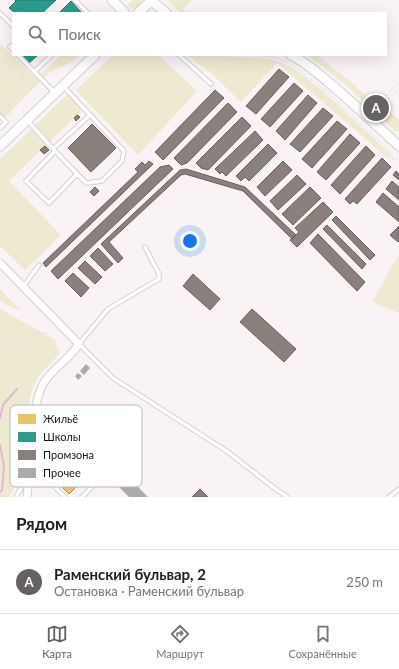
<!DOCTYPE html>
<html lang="ru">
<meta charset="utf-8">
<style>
body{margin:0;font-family:Lato,sans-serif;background:#f6f6f6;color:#202124}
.you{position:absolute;left:190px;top:241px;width:14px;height:14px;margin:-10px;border:3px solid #fff;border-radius:50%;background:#1a73e8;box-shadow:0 0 0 6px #1a73e833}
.badge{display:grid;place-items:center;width:26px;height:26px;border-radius:50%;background:#656164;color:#fff;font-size:13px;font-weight:700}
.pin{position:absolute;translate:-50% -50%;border:2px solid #fff;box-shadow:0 1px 4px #0006}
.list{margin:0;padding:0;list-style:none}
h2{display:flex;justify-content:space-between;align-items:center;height:52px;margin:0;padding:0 16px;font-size:17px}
h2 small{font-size:13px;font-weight:400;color:#757577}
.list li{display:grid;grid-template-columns:26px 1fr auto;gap:12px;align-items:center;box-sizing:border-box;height:64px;padding:0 16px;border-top:1px solid #e0e0e0}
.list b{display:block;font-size:15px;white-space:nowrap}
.list p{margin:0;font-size:13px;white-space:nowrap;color:#757577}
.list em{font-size:13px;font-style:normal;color:#757577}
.icon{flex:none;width:22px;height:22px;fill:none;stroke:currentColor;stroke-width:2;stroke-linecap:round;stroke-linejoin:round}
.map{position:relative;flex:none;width:399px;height:497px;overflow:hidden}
.search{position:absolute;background:#fff;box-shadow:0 4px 16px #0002;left:12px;right:12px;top:12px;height:44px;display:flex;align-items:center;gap:10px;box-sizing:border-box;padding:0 14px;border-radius:0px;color:#757577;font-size:15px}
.sheet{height:116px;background:#fff}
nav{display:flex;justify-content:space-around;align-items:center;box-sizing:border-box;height:56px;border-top:1px solid #e0e0e0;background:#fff;font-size:11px;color:#757577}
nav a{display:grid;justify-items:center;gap:2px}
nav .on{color:#656164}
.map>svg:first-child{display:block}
</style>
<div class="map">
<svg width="399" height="497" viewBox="0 0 399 497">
<rect width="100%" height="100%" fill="#f9f3f6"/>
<path fill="#eee9d1" d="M 133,0 L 142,0 C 141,8 134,10 127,6 Z
M 169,0 L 192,0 L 183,9 L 187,13 L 181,13 L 168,1 Z
M 0,43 L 36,79 L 61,55 L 80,55 L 75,60 L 49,73 L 3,119 L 0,116 Z
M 113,55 L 158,55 L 197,91 L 138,155 L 76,90 Z
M 187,55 L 263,58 L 280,62 L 293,68 L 307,78 L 334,101 L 389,153 L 390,160 L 277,63 L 241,102 L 212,74 Z
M 307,55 L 316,55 L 318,56 L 351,82 L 373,102 L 390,112 L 399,120 L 399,131 L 395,131 L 347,86 Z
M 69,93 L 84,108 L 9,181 L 61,235 L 25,270 L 0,246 L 0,159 Z
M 399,254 L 399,313 L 372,302 Z
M 0,289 L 22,312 L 0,301 Z
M 0,309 L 55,340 L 60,353 L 38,377 L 32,391 L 30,398 L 23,466 L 21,476 L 9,497 L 0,497 Z"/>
<path fill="#e9c46a" stroke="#aa8f50" d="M 96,443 L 108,455 L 69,494 L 57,482 Z"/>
<path fill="#2a9d8f" stroke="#24736a" d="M 15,0 L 56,0 L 42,13 L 15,13 L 9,8 L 16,1 Z
M 71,1 L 82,13 L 59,13 Z
M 21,55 L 38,55 L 29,63 Z"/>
<path fill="#8a817c" stroke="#67605d" d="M 279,69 L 289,77 L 256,114 L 246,106 Z
M 294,83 L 303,91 L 270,127 L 261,119 Z
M 215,90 L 224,98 L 163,160 L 155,152 Z
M 308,95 L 317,103 L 285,140 L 276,131 Z
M 228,103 L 237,112 L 187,163 L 181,165 L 174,158 Z
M 323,108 L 333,116 L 300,152 L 290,144 Z
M 77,115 L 80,117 L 76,121 L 74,118 Z
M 242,117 L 251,126 L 208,170 L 201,168 L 196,163 Z
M 337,121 L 347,129 L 312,168 L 302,159 Z
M 92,124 L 116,148 L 91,172 L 68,148 Z
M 255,131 L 263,140 L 226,176 L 222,172 L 220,174 L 215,169 Z
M 350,134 L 360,143 L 326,180 L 317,172 Z
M 268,144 L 277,153 L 249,181 L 245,177 L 241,181 L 236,176 Z
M 45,146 L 49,150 L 44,154 L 40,150 Z
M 366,146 L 375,155 L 340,194 L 331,185 Z
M 382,158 L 391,167 L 357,204 L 353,201 L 350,204 L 345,199 Z
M 149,161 L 153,164 L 46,267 L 43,263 L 138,172 L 135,169 L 142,162 L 145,165 Z
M 283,161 L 292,170 L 265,196 L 257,187 Z
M 169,165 L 173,169 L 58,279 L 51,271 L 160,167 Z
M 186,169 L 245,187 L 296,235 L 292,239 L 243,191 L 185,174 L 181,175 L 109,242 L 123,258 L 118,263 L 101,244 L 180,170 Z
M 396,171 L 399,174 L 399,180 L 393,175 Z
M 297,175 L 306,184 L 278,210 L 270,201 Z
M 392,181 L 399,187 L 399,200 L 386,189 Z
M 95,187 L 99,191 L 94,196 L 90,192 Z
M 310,187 L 321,198 L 293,225 L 282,214 Z
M 383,193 L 399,207 L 399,222 L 376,202 Z
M 323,202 L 333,212 L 297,247 L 290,240 L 299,232 L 295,228 Z
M 336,216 L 375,255 L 370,260 L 332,220 Z
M 327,225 L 366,264 L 362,269 L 323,229 Z
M 399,226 L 399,241 L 398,242 L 390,235 Z
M 318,234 L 365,282 L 357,291 L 310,243 Z
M 98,248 L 113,264 L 105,271 L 90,256 Z
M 85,261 L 102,277 L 95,284 L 78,268 Z
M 73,273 L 89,288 L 81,297 L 65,281 Z
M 193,274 L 220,299 L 210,310 L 183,286 Z
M 252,309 L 296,349 L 284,362 L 240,322 Z
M 200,489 L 208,497 L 192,497 Z"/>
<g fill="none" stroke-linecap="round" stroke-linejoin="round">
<path stroke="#e1b8d1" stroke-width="2" d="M 0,418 L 3,405 L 17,389
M 0,445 L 4,466 L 2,490 L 0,492"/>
</g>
<path fill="#aea9ab" d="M 86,364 L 90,368 L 84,375 L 80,371 Z
M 78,373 L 82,376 L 78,380 L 75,376 Z
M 119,468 L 148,497 L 129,497 L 110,478 Z"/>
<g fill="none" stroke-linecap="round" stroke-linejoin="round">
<g stroke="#d3cfd2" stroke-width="5.5">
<path id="lane" d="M 75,0 L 88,13
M 0,13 L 13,26
M 13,45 L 10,47 L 13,50
M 18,55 L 55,93
M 179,55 L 211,84
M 34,72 L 52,55
M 0,116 L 6,122 L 0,128
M 27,120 L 55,151 L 86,183 L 102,181 L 122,161 L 124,151 L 63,86
M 53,149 L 90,115
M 55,151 L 26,181 L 49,203 L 77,174
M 145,247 L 159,274 L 159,279 L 108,309 L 79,344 L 113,378 L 228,452 L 269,484 L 287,497
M 23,287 L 39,265
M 36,411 L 89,431 L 98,436 L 121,458 L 82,497
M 16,497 L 27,477
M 65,497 L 49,481 L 82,447
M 389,497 L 399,489"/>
</g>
<g stroke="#d3cfd2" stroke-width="9">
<path id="street" d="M 0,263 L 79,344 C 70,358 55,367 45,381 C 40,387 39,394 37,401 L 27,497"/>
</g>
<g stroke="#d3cfd2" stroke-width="11">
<path id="secondary" d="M 112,0 L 125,13
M 151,0 L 166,13
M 138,13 L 152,0
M 291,55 C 304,61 315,71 326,80 C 351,101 375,124 399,146
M 0,146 L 95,55"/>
</g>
<path stroke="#dddbdc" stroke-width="1" stroke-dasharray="2 2" stroke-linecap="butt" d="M 252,55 C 261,56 272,56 281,59 C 290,63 298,69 306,75
M 0,56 L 10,66 L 30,79 L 37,86
M 0,75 L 21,83 L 33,90
M 23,75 L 22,79 L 25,84
M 310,78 L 335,99 L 391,153 L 393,161
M 399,83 L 382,99 L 381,103 L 382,105 L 399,122
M 0,92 C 6,97 9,104 10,112
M 9,105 L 13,107 L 17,105
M 9,113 L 12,116
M 374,113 L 399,88
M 396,159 L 399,162
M 0,339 L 7,341
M 0,353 L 20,341 L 31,335 L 50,332
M 86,445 L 95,441 L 102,448"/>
<use href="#lane" stroke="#fefdfe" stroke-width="3.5"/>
<use href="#street" stroke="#fefdfe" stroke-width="7"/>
<use href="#secondary" stroke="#fefdfe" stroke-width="9"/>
</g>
<rect x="10" y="405" width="132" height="82" rx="6" fill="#fff" stroke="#b9b8b9" stroke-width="1"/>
<rect x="18" y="414" width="18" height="10" fill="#e9c46a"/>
<rect x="18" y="432" width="18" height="10" fill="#2a9d8f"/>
<rect x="18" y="450" width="18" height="10" fill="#8a817c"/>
<rect x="18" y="468" width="18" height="10" fill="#aea9ab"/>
<g font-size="11" fill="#161215">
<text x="43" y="423">Жильё</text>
<text x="43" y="441">Школы</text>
<text x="43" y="459">Промзона</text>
<text x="43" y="477">Прочее</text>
</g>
</svg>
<div class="you"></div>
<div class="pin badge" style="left:376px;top:108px">A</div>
<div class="search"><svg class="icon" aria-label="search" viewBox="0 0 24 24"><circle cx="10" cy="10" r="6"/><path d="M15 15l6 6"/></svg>Поиск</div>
</div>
<section class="sheet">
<h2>Рядом<small></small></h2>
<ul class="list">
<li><span class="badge">A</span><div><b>Раменский бульвар, 2</b><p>Остановка · Раменский бульвар</p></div><em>250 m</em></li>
</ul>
</section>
<nav>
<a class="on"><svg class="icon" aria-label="map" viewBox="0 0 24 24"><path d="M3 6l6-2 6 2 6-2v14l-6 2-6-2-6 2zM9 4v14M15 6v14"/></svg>Карта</a>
<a><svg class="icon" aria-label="directions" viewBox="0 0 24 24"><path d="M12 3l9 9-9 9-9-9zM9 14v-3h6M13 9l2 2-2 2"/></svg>Маршрут</a>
<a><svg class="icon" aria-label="saved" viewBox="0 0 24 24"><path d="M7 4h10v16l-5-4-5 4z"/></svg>Сохранённые</a>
</nav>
